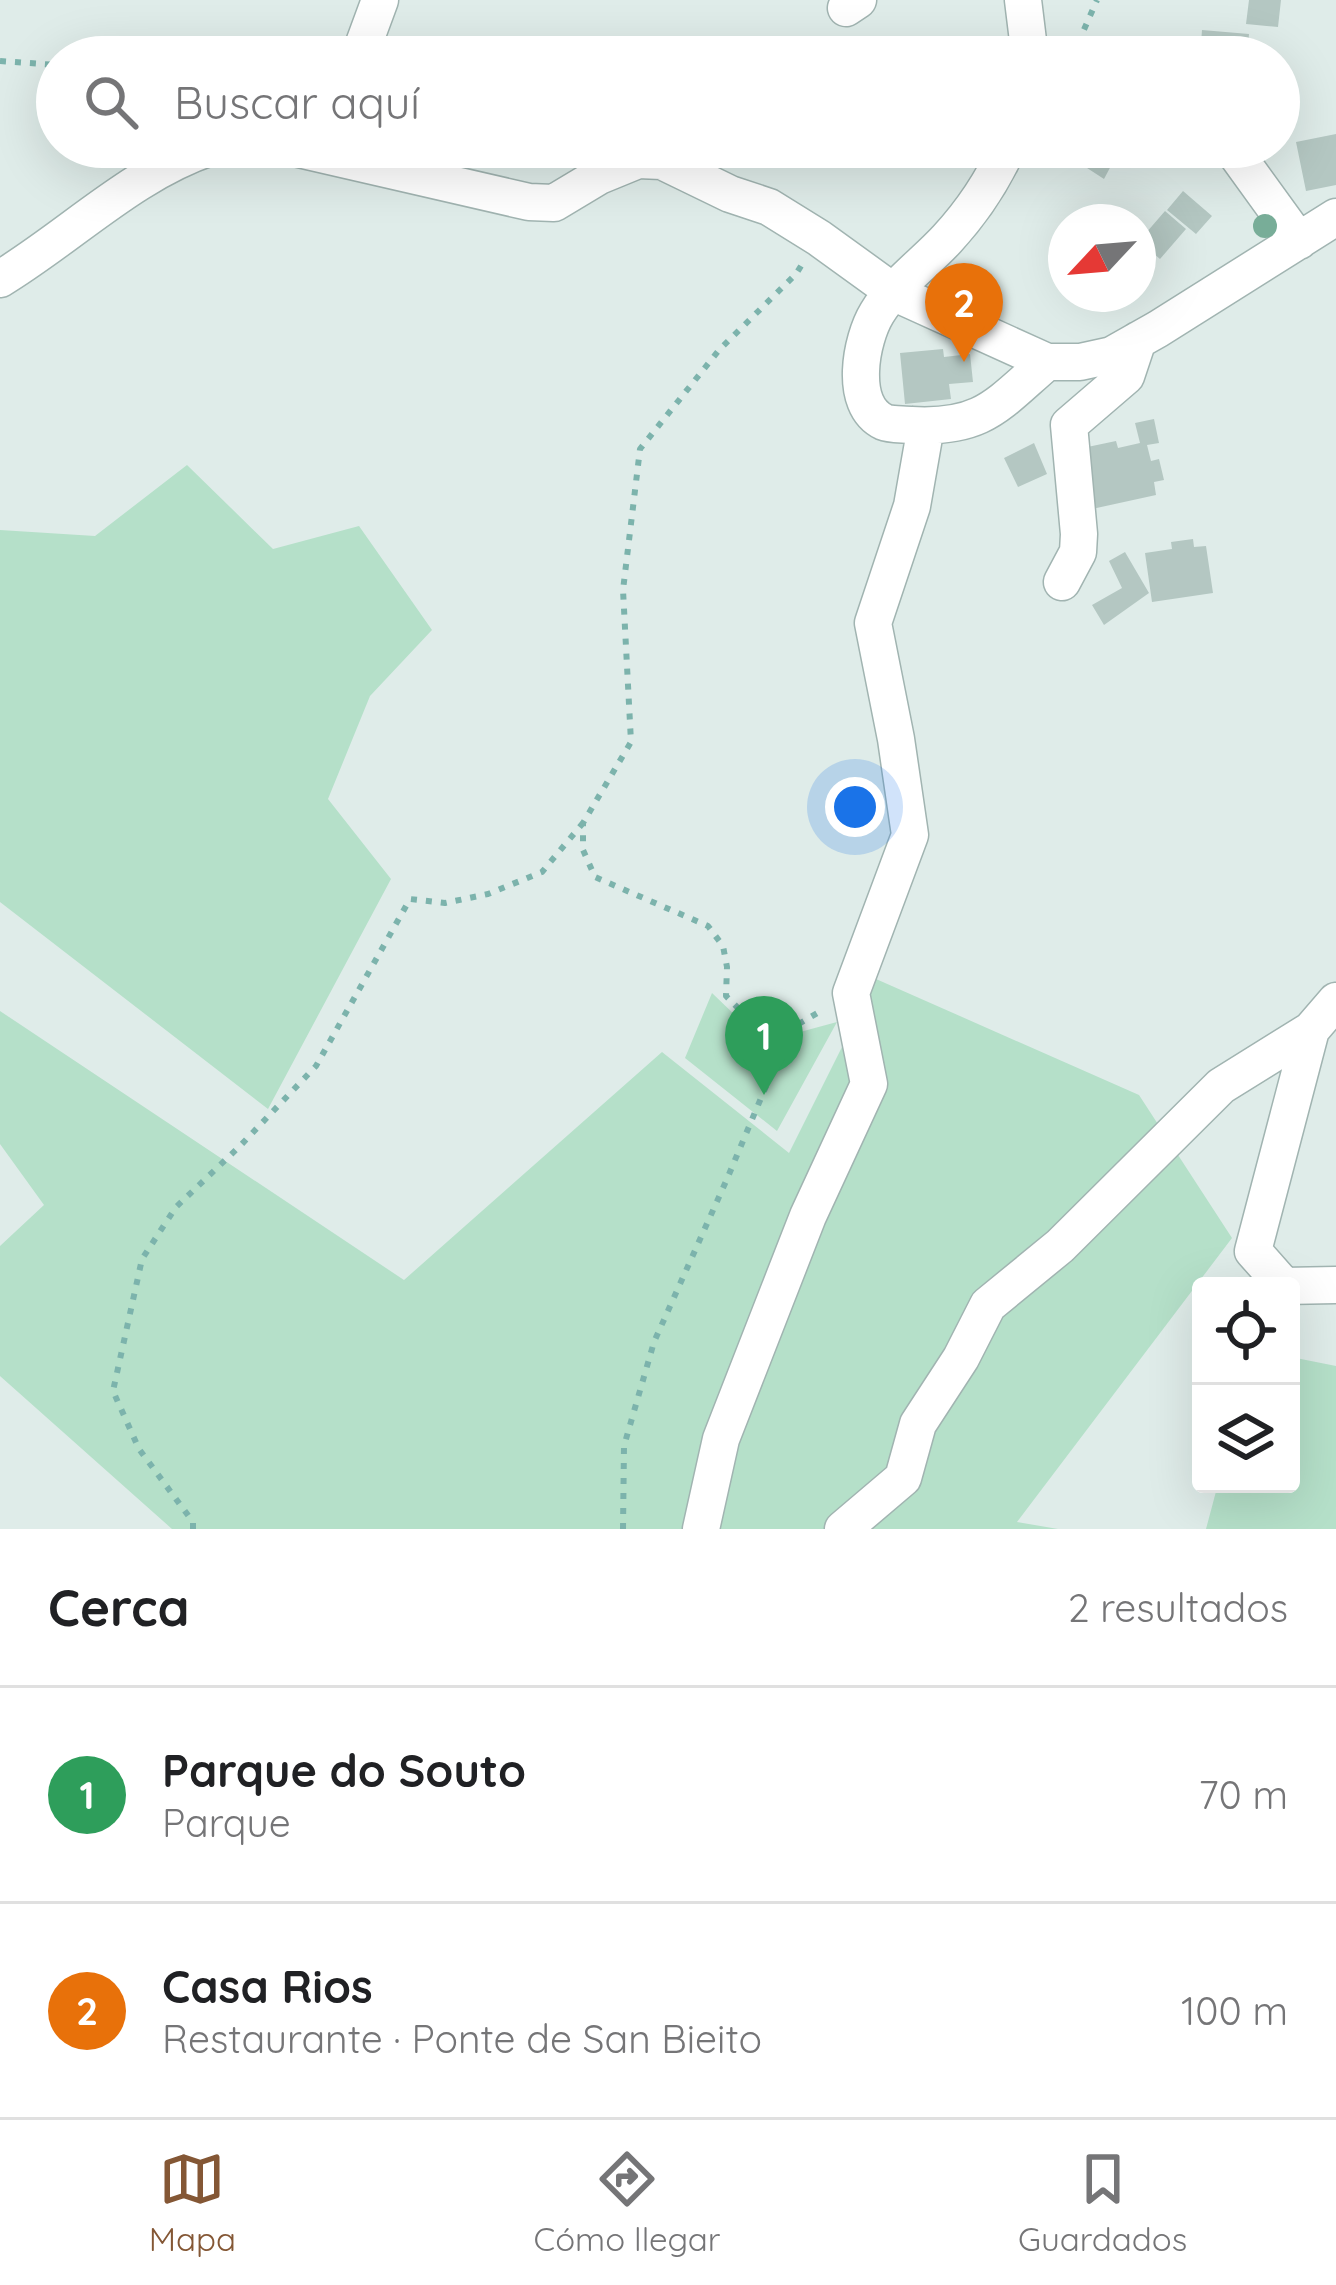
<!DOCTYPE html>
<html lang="es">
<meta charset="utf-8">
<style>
body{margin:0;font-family:Quicksand,sans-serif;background:#f2f2f2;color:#202124}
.controls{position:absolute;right:36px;bottom:36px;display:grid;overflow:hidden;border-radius:12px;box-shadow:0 12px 48px #0002}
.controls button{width:108px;height:108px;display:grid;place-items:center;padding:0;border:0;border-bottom:3px solid #e0e0e0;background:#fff;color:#202124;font:60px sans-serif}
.compass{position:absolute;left:1048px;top:204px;width:108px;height:108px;border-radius:50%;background:#fff;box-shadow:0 12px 48px #0002;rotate:244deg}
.you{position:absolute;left:855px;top:807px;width:42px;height:42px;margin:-30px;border:9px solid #fff;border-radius:50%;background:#1a73e8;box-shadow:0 0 0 18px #1a73e833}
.badge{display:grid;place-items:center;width:78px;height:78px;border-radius:50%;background:#845735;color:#fff;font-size:39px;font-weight:700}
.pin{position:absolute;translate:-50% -99px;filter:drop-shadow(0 3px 6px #0008)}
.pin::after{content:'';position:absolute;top:63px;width:42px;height:36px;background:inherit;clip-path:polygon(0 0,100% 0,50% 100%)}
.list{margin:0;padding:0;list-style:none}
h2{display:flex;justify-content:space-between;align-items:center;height:156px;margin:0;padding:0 48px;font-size:51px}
h2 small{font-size:39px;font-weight:400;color:#757577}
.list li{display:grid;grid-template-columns:78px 1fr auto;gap:36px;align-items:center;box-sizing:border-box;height:216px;padding:0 48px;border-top:3px solid #e0e0e0}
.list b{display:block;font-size:45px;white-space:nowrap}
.list p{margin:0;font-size:39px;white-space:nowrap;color:#757577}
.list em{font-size:39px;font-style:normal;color:#757577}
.icon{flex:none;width:66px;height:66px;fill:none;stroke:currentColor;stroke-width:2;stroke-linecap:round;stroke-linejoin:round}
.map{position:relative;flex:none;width:1336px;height:1529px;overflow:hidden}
.search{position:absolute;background:#fff;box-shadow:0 12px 48px #0002;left:36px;right:36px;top:36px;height:132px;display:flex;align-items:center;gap:30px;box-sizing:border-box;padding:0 42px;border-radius:66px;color:#757577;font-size:45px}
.sheet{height:588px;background:#fff}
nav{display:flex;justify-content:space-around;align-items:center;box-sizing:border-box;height:168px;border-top:3px solid #e0e0e0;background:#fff;font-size:33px;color:#757577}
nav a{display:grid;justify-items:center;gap:6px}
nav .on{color:#845735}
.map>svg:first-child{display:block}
</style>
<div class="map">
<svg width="1336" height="1529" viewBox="0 0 1336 1529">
<rect width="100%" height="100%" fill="#dfece9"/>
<path fill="#b5e0c9" d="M 187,465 L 273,549 L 359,526 L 432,630 L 370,696 L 328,799 L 391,879 L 268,1109 L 0,902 L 0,530 L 95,536 Z
M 876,979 L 1139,1095 L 1232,1238 L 1017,1522 L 1058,1529 L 172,1529 L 0,1376 L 0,1246 L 44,1205 L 0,1144 L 0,1011 L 404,1280 L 662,1052 L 789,1153 Z
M 712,993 L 763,1042 L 837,1022 L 777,1131 L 685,1058 Z
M 1291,1357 L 1336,1366 L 1336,1529 L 1206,1529 L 1218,1484 L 1291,1484 Z"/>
<path fill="#b4c7c2" d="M 1249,0 L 1281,0 L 1278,27 L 1246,24 Z
M 1202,30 L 1249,34 L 1247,57 L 1200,57 Z
M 1336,134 L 1336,185 L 1306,191 L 1296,142 Z
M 1071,147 L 1121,147 L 1104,179 L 1067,155 Z
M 1183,191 L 1212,216 L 1196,234 L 1167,210 Z
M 1165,211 L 1186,229 L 1160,259 L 1139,241 Z
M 943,349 L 944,357 L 970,354 L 973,382 L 949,384 L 951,399 L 905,404 L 900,353 Z
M 1154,419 L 1159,443 L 1147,445 L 1151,461 L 1159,459 L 1164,480 L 1154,482 L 1156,495 L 1092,509 L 1078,449 L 1116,441 L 1118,448 L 1140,443 L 1135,423 Z
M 1034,443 L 1047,474 L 1018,487 L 1004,458 Z
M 1193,539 L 1194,547 L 1206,546 L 1213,593 L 1152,602 L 1145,553 L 1172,549 L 1171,542 Z
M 1125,552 L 1149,593 L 1104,625 L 1092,605 L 1122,588 L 1109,561 Z"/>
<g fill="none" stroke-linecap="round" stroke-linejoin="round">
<g stroke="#a1b4b1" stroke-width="39">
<path id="minor" d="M 1023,0 L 1030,57
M 846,8 L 858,0
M 359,57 L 380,0
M 290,147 L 529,202 L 554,203 L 599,176 L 638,160 L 662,161 L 730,194 L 769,207 L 819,238 L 895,293 L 1047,362 L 1080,362 L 1112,355 L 1158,329 L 1336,217
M 1008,147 C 993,180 972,212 947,239 C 925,263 894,285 877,313 C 861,339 848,405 884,422 C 891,425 904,424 911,425 C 983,429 997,405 1047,362
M 1231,147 L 1299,241
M 0,279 C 71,236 131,174 211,147
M 1062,582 L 1078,552 L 1079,534 L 1069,425 L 1126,376 L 1138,340
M 1336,1001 L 1311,1030 L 1253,1251 L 1284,1286 L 1336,1285
M 701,1529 L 721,1439 L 808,1216 L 869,1084 L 851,993 L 910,835 L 896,739 L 873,623 L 912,506 L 926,426
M 843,1529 L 903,1478 L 918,1424 L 961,1358 L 988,1305 L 1060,1246 L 1221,1086 L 1311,1030"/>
</g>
<path stroke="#7cb3ac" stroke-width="6" stroke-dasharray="6 9" stroke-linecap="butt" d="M 829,57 L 836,38
M 1072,57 L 1097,0
M 0,61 L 57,65
M 730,163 L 736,147
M 801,266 L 796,274 L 719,350 L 640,449 L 623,590 L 631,742 L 583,823 L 583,850 L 595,877 L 708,926 L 723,946 L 727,967 L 726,996 L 758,1028 L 790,1029 L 821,1011
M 193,1529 L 193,1522 L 139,1449 L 113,1391 L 142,1259 L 176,1207 L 240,1146 L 316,1066 L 410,899 L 445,903 L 488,894 L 542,872 L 583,823
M 623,1529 L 624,1446 L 654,1342 L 727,1179 L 790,1029"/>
<use href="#minor" stroke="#fff" stroke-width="36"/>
</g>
<circle fill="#78ad98" cx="1265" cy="226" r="12"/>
</svg>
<div class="controls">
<button><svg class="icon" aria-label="locate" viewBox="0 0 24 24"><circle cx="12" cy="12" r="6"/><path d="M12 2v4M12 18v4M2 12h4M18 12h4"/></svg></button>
<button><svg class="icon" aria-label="layers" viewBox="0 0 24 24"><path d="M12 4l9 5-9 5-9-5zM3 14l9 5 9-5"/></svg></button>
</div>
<svg class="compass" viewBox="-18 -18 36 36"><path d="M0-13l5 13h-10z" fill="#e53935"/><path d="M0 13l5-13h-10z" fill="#757577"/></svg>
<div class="you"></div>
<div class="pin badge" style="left:764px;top:1095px;background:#2e9e5b">1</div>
<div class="pin badge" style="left:964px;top:362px;background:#e8710a">2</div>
<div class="search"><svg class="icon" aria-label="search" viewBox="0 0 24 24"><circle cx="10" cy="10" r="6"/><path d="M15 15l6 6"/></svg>Buscar aquí</div>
</div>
<section class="sheet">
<h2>Cerca<small>2 resultados</small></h2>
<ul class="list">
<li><span class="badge" style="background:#2e9e5b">1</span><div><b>Parque do Souto</b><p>Parque</p></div><em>70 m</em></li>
<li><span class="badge" style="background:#e8710a">2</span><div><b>Casa Rios</b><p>Restaurante · Ponte de San Bieito</p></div><em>100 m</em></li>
</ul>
</section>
<nav>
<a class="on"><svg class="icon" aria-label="map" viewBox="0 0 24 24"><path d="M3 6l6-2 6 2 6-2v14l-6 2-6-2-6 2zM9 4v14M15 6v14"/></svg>Mapa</a>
<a><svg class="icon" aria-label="directions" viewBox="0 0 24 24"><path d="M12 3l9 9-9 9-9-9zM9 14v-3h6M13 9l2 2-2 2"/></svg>Cómo llegar</a>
<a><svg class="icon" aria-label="saved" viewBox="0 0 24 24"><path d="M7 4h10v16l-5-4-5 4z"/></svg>Guardados</a>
</nav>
